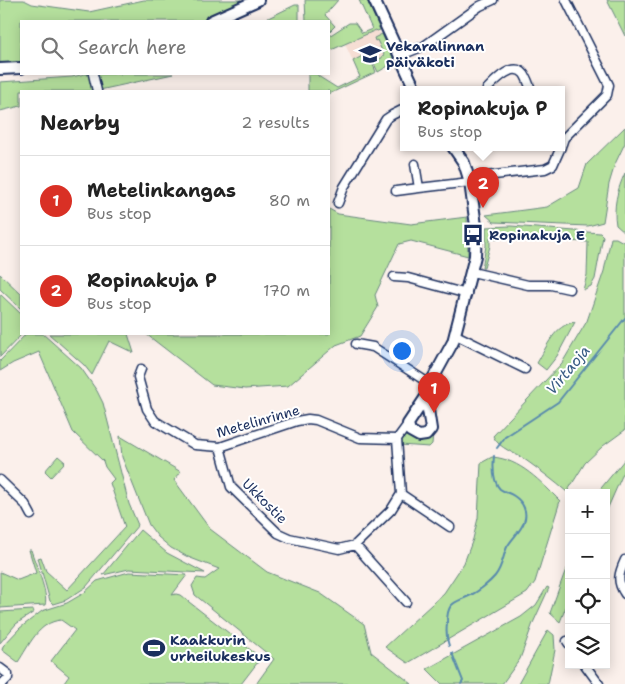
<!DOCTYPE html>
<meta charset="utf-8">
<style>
body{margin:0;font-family:"Shantell Sans",sans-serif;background:#f2f2f2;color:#222}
.controls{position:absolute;right:15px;bottom:15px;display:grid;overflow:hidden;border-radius:0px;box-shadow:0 2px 12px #0003}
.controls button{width:45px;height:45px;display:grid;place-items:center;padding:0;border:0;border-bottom:1px solid #e0e0e0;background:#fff;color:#222;font:25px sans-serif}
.you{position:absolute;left:401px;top:350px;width:18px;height:18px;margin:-12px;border:4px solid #fff;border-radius:50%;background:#1a73e8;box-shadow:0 0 0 8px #1a73e833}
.badge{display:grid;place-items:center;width:32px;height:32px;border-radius:50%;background:#d93025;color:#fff;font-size:16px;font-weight:700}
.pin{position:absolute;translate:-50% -41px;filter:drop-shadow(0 1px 2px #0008)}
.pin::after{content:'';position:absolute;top:26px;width:18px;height:15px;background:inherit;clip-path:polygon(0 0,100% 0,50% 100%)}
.popup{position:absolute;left:400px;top:86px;width:165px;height:65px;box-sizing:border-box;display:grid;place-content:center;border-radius:0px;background:#fff;filter:drop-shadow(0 1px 4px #0005);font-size:16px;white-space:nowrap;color:#767676}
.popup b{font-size:19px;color:#222}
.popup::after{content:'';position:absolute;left:50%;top:100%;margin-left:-10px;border:10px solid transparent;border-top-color:#fff}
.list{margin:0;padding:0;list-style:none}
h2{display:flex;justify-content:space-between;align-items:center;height:65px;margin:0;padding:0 20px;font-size:21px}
h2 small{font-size:16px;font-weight:400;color:#767676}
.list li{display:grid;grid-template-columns:32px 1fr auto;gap:15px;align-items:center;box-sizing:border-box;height:90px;padding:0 20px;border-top:1px solid #e0e0e0}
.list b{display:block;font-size:19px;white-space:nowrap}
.list p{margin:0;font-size:16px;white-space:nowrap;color:#767676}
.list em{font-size:16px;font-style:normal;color:#767676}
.icon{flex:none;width:28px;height:28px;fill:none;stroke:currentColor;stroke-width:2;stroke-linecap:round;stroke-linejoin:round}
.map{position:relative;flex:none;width:625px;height:684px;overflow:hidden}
.search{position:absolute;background:#fff;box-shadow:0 2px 12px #0003;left:20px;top:20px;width:310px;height:55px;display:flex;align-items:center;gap:12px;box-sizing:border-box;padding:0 18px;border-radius:0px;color:#767676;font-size:19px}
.panel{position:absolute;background:#fff;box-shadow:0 2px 12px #0003;left:20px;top:90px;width:310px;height:245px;border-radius:0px}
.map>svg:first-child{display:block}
</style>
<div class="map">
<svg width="625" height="684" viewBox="0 0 625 684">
<rect width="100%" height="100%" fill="#fbf0eb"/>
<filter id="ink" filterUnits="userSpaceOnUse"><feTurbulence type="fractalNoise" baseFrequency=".02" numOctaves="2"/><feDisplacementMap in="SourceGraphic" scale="10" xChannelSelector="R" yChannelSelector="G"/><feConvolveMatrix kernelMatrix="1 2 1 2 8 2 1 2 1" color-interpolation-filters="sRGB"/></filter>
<g filter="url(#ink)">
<path fill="#f6ded4" d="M 378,29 L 393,62 L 360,77 L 345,44 Z"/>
<path fill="#b5e09d" stroke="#68887e" d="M 0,0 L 24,0 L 32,4 L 89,12 L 144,0 L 245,0 L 226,12 L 203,21 L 21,21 L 21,65 L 0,65 Z
M 305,0 L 338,0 L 325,15 L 335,26 L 329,32 L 329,21 L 306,21 Z
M 359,0 L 367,0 L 380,30 L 377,31 L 376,30 L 329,51 L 329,36 L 349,23 L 355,23 L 362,33 L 372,29 Z
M 607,0 L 625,0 L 625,36 Z
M 295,5 L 299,5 L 299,21 L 262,21 Z
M 382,34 L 395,62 L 378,72 L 368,51 L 371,54 L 373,53 L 375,59 L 374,60 L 382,58 L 382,56 L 384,55 L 377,40 L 375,41 L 374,38 Z
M 368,53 L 376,72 L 329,94 L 329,91 L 308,91 L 308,74 L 318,74 L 318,76 L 337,88 L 360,77 L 353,61 Z
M 85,74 L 173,74 L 95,91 L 21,91 L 21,106 L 0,111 L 0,82 L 72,77 Z
M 625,127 L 625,143 L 615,164 L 609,184 L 603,222 L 588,226 L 494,222 L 486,215 L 547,207 L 579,188 L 587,164 Z
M 625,173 L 625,233 L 616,225 C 613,207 617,190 625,173 Z
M 329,209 L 338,214 L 411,224 L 467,217 L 468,256 L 411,241 L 399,244 L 375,295 L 378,307 L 360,336 L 336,345 L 288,386 L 245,389 L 212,385 L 146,334 L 329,334 Z
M 511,226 L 600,233 L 603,236 L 595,279 L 591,286 L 583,290 L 587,275 L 588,242 L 490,238 L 490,246 L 484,268 L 482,268 L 486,246 L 486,227 Z
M 611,238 L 616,238 L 625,243 L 625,430 L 603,446 L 585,463 L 567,492 C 554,481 541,471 527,461 C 516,453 499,449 493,436 L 562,363 L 587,321 L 604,271 Z
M 0,274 L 21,294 L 21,309 L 0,289 Z
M 0,294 L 21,314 L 22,334 L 0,357 Z
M 575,322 L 557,356 L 546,370 L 537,363 C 547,347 554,325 575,322 Z
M 26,334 L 43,334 L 81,368 L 97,391 L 103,403 L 129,504 L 138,525 L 86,587 L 66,600 L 53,604 L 50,601 L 38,558 L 41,557 L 46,571 L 67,590 L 125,527 L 110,483 L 114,479 L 105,467 L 103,461 L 73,432 L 39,352 L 13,363 L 0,371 L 0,361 Z
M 49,334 L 128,334 L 134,353 L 109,341 L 92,375 L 84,365 Z
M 433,433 L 432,444 L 429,447 L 400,445 L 401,439 L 406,435 Z
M 120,436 L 181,472 L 174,480 L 210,529 L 267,572 L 320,593 L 364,624 L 371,652 L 412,684 L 256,684 L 274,659 L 195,595 L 192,586 L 197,578 L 205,579 L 219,569 L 188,557 L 171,548 L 158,537 L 149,525 L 122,457 Z
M 58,456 L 65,462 L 51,477 L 45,471 Z
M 492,457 C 520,459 541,482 560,501 L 535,582 L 527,593 L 408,663 L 385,647 L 444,593 L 464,563 L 473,539 L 478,518 L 481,463 Z
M 625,459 L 625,469 L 606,512 L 606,493 L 597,493 Z
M 140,530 L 167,553 L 205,573 L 129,569 L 103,575 Z
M 29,550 L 31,550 C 35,563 49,594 45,605 L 0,608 L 0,572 L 18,580 L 36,573 Z
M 566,569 L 569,570 L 569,599 L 560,622 L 550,613 Z
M 129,572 L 187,575 L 172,595 L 176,594 L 180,595 L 261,658 L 241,684 L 65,684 L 64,683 L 69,676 L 51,661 L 75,630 L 61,620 C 38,622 29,646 18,662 L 2,650 L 3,646 L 20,628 L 42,611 L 67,603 L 84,593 L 97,581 Z
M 547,587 L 549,588 L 533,623 L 520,659 L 502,684 L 442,684 L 427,669 L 521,617 L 536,605 Z
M 33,610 L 34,612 L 16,624 L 0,643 L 0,612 Z
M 548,630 L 554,635 L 555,650 L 548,684 L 518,684 Z"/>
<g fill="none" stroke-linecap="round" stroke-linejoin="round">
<path stroke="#588aad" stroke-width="2" d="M 497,448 L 505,437 L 558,402 L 625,318
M 449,646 C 446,638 446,632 447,623 C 447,601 455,603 471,595 C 479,591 490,582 495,576 C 502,568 503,556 507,547 C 512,538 521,531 524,522 C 528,512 523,502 514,496 C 510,493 504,492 500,489 C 492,481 493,466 494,456
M 452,653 L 463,681 L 461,684"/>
<g stroke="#1b2f5e" stroke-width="11">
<path id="street" d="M 399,56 L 424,46 L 480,6 L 493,0
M 93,74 L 97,91
M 487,89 C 495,81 513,61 524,74 C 527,78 529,85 531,89
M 562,144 L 564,138 L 607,95 L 609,85 L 566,0
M 415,164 L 419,188 L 470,182
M 469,178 L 545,169 L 553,165 L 561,147
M 396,191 L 419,188
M 338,203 L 344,187 L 386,119 L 392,115 L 404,109
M 472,272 L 528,285 L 551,285 L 569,289
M 394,277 L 408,278 L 467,294
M 456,335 L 525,369
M 356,344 L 373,347 L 430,384
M 141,369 L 138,377 L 147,409 L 155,421 L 195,445 L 220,447 L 297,421 L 308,419 L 316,420 L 360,438 L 397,439
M 220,447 L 231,487 L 278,533 L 289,538 L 339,549 L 355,545 L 391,510 L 401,494 L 397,439 L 408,424
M 0,480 L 25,504 L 31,515
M 401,494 L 450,527
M 355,545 L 406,602
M 625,560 C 619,573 616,581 625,594
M 567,641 L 569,644
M 585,665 L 599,684
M 0,668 L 8,674 L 8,678 L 2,684"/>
</g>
<g stroke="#1b2f5e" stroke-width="14">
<path id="secondary" d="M 374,0 L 415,89
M 211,21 L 258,0
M 0,69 L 21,68
M 426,397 L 431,429 L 426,435 L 419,436 L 410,431 L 408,424 L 426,397 L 430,384 L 453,342 L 475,256 L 476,226 L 470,182 L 464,163 L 453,147"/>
</g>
<use href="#street" stroke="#fff" stroke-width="8"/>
<use href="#secondary" stroke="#fff" stroke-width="10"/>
</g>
</g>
<defs>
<g id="school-bare" transform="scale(1.725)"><path d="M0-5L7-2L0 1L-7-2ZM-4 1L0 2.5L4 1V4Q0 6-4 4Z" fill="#1b2f5e" stroke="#fff" stroke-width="2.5" paint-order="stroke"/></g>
<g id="bus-bare" transform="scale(1.725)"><path d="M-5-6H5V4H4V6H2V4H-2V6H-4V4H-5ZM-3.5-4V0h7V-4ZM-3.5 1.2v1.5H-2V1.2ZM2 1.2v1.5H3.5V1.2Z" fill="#1b2f5e" stroke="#fff" stroke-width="2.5" paint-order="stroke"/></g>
<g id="stadium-bare" transform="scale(1.725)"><path d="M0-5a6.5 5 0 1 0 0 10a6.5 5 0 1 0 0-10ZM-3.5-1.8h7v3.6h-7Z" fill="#1b2f5e" stroke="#fff" stroke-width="2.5" paint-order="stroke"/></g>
</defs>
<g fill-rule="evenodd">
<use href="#school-bare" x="370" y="54"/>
<use href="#bus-bare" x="473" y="235"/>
<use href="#stadium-bare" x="154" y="648"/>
</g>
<g text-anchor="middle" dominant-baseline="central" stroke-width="4" stroke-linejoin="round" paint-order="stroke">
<g font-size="14" font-weight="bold" fill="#1b2f5e" stroke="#fff" text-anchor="start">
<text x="386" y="46">Vekaralinnan<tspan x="386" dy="16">päiväkoti</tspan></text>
<text x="489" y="235">Ropinakuja E</text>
<text x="170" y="640">Kaakkurin<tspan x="170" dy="16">urheilukeskus</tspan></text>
</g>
<g font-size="14" fill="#1b2f5e" stroke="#fff">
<text transform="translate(258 421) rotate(-16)">Metelinrinne</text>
<text transform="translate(265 501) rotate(45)">Ukkostie</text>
</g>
<g font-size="15" font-style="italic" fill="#395c85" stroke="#fff">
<text transform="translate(568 370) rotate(-50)">Virtaoja</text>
</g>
</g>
</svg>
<div class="controls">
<button>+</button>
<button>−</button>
<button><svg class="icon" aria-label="locate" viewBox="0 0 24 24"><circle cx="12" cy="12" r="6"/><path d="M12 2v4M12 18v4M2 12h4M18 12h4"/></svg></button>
<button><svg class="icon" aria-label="layers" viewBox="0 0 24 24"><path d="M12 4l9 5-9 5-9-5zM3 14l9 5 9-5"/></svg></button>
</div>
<div class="you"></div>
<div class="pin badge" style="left:434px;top:413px">1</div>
<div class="pin badge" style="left:483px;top:208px">2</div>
<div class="popup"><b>Ropinakuja P</b>Bus stop</div>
<div class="search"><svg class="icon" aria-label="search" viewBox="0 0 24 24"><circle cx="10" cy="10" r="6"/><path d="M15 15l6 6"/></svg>Search here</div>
<section class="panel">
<h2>Nearby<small>2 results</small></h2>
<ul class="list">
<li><span class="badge">1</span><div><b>Metelinkangas</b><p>Bus stop</p></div><em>80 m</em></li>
<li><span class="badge">2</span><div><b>Ropinakuja P</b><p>Bus stop</p></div><em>170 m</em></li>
</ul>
</section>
</div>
